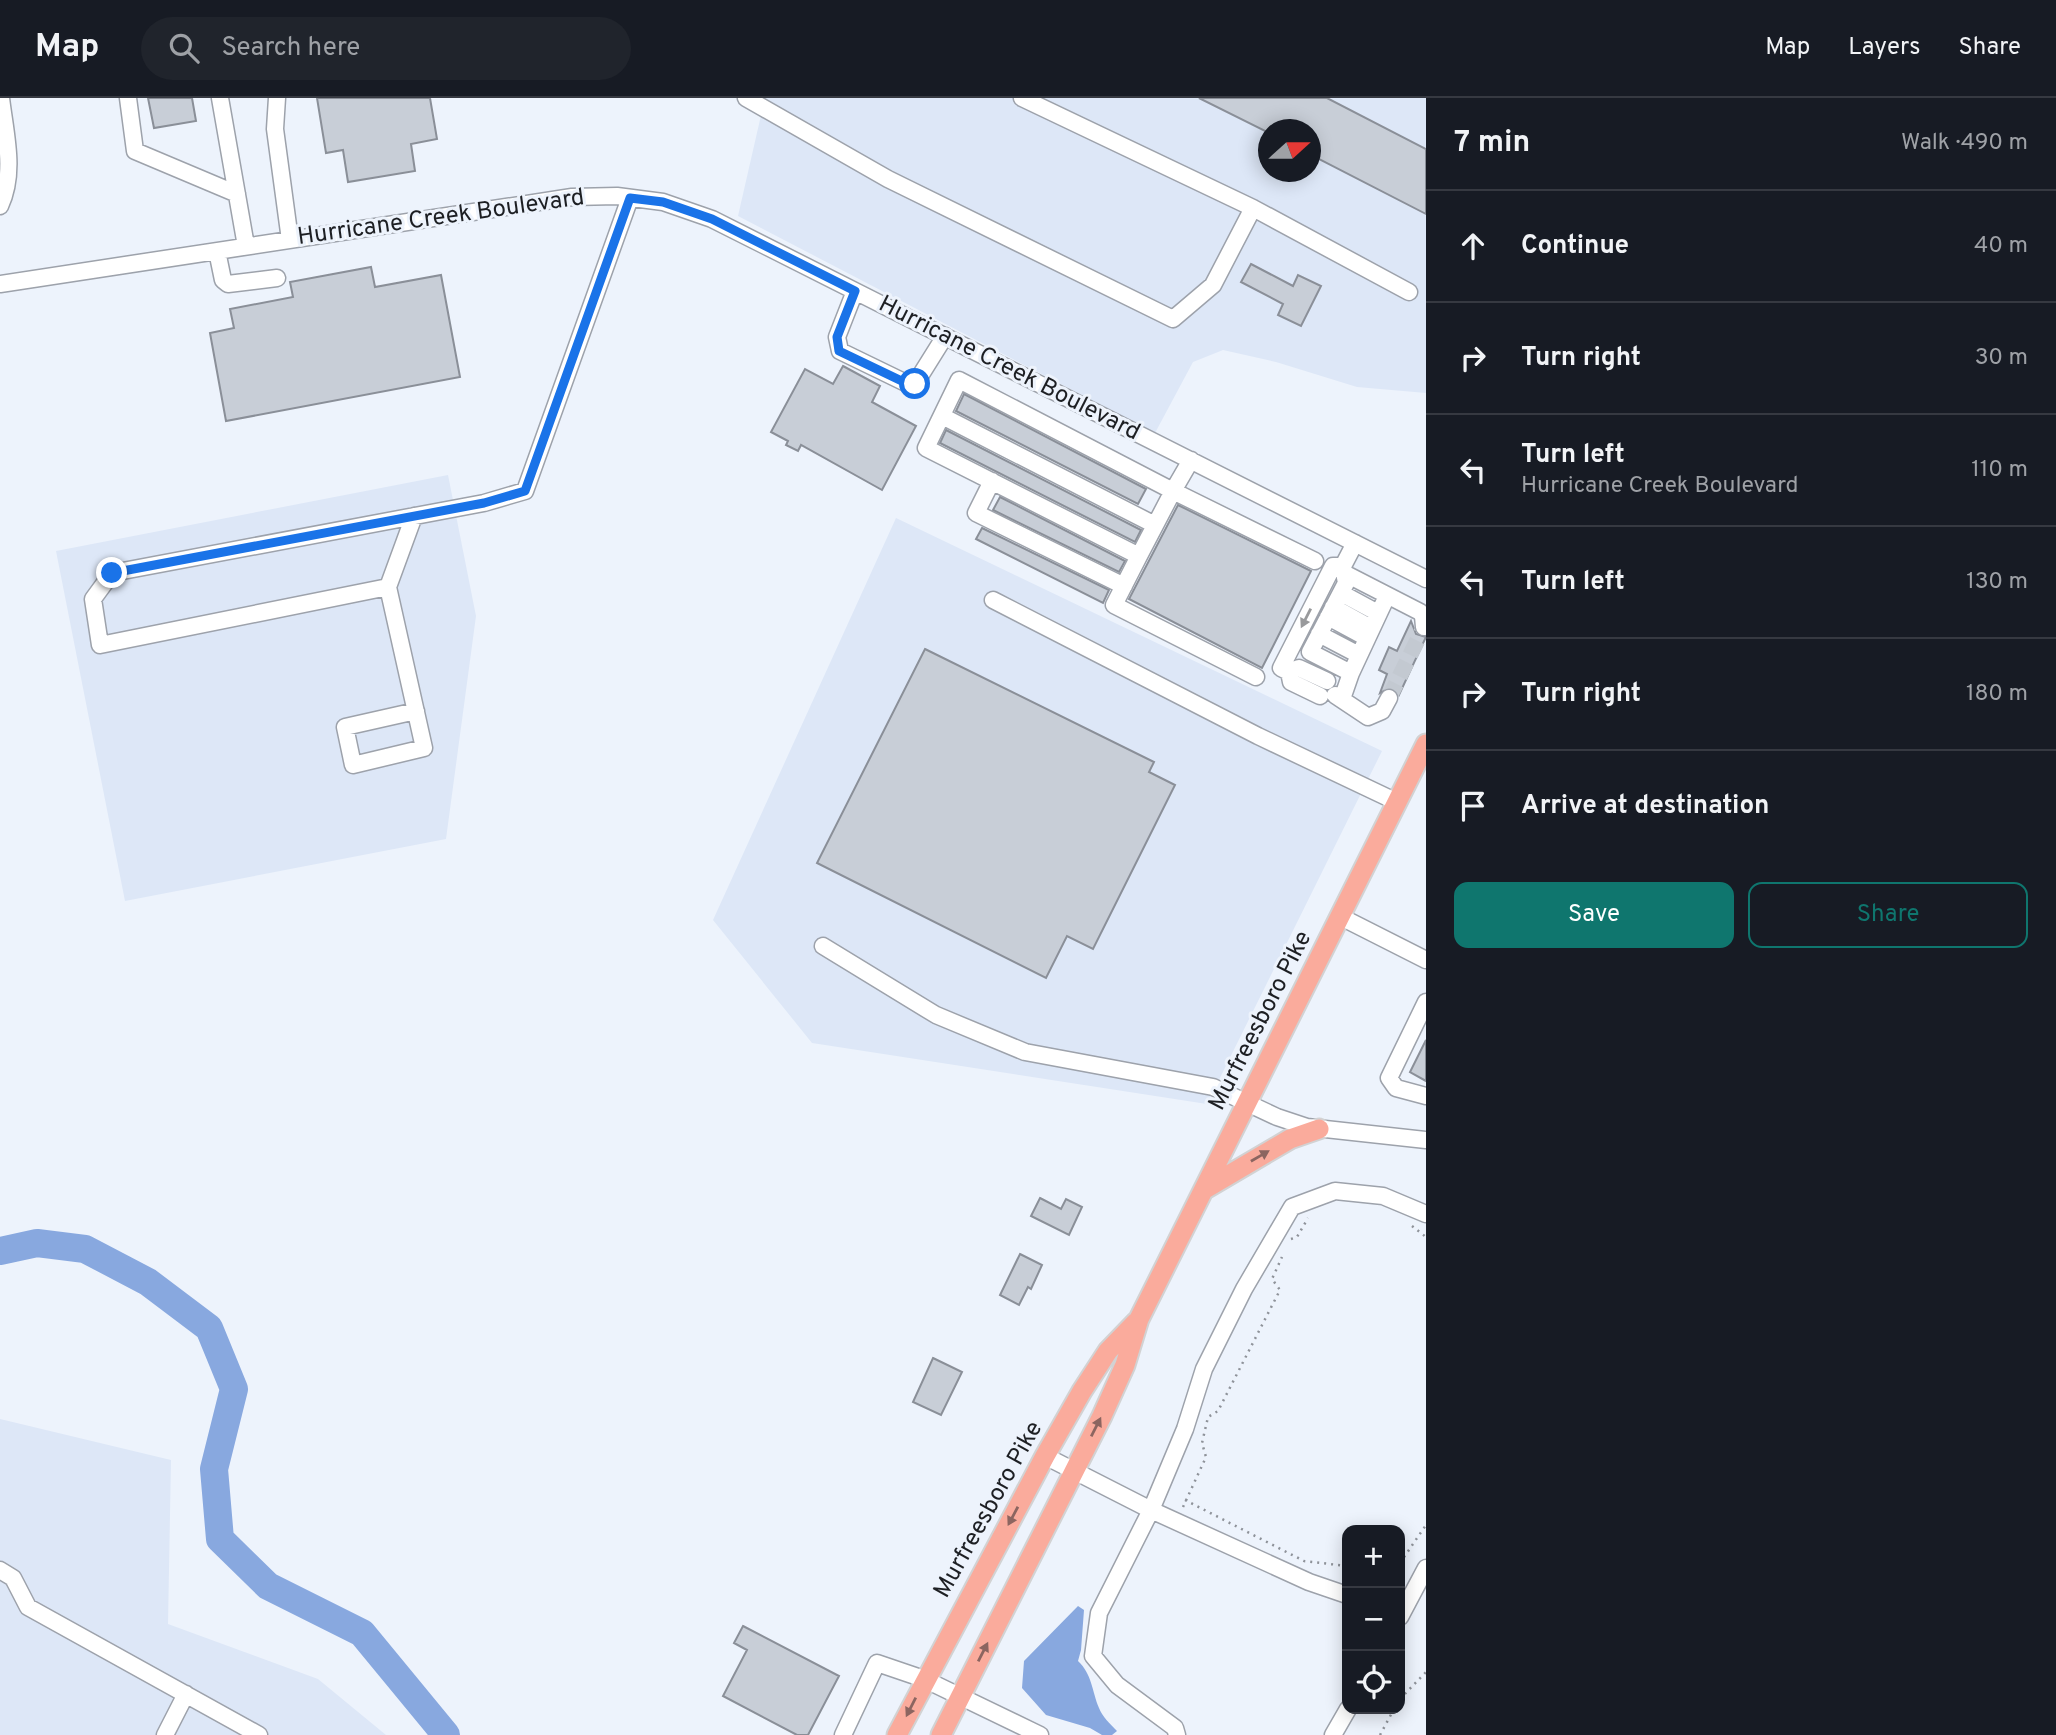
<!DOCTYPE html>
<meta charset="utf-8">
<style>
body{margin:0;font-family:Overpass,sans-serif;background:#20242c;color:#f1f3f6}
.controls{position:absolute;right:21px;bottom:21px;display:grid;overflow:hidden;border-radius:14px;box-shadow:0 4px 18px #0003}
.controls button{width:63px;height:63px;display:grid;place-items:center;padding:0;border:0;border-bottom:2px solid #363941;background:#171b24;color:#f1f3f6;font:35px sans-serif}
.compass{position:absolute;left:1258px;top:21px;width:63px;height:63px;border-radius:50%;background:#171b24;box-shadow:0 4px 18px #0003;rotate:69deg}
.stop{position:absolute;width:21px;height:21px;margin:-16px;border:5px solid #1a73e8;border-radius:50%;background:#fff}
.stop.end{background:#1a73e8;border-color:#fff;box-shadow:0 2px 7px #0008}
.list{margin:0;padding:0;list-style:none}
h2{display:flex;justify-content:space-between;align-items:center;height:91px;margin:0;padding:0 28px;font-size:30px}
h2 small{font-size:23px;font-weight:400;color:#9ea1a6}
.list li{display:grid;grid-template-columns:46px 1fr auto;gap:21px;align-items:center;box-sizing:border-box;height:112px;padding:0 28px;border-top:2px solid #363941}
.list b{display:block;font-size:26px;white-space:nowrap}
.list p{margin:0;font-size:23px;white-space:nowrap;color:#9ea1a6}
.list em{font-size:23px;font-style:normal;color:#9ea1a6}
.actions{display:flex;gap:14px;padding:21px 28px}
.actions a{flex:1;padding:16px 0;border:2px solid #0f766e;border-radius:14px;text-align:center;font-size:24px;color:#0f766e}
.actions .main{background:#0f766e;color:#fff}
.icon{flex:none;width:38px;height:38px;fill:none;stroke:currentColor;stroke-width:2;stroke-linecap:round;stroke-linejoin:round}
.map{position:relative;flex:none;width:1426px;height:1637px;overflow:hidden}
header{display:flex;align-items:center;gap:42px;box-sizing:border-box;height:98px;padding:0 35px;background:#171b24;border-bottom:2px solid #363941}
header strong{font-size:33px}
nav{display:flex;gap:38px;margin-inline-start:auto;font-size:24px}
.search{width:490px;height:63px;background:#20242c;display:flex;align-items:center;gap:18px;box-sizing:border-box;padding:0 24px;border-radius:38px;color:#9ea1a6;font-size:26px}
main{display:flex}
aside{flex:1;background:#171b24}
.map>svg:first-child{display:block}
</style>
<header>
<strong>Map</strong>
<div class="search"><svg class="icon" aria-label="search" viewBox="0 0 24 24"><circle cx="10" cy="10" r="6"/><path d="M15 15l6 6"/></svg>Search here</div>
<nav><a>Map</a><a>Layers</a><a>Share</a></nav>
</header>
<main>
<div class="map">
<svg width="1426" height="1637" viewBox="0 0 1426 1637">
<rect width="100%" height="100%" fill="#edf3fc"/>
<path fill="#dde7f7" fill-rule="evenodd" d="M 765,0 L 1426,0 L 1426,295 L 1357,289 L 1276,264 L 1223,252 L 1193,264 L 1155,335 L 738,118 ZM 1268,32 L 1310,32 L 1310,74 L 1268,74 Z
M 448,377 L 476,518 L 446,741 L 125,803 L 56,453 Z
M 896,420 L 1382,653 L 1207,1006 L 812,945 L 713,822 Z
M 0,1321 L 171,1362 L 168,1526 L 318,1581 L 386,1637 L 0,1637 Z"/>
<path fill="#88a8df" d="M 1078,1508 L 1084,1512 L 1081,1552 L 1078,1563 C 1092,1576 1092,1593 1099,1610 C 1102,1618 1110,1626 1117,1633 L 1112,1637 L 1102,1637 L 1090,1630 L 1046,1617 L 1022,1590 L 1024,1563 Z"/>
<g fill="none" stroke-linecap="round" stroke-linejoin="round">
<path stroke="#88a8df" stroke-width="28" d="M 0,1153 L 37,1145 L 85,1151 L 148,1184 L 209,1230 L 234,1291 L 214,1371 L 220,1441 L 268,1488 L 362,1535 L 446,1637"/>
</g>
<path fill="#c8ced7" stroke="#8a8f98" stroke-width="2" d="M 148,0 L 192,0 L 196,23 L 154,30 Z
M 317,0 L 430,0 L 437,41 L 411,46 L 415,73 L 348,84 L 343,52 L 326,55 Z
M 1199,0 L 1327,0 L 1426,51 L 1426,116 L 1311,57 L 1311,32 L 1269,32 L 1269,35 Z
M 1251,166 L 1293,188 L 1298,177 L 1321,188 L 1301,228 L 1278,217 L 1283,206 L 1241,184 Z
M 371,169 L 375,189 L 441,177 L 460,279 L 226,323 L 210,235 L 234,230 L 230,211 L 293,199 L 290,184 Z
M 843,268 L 880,288 L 872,304 L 916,328 L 882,392 L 801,347 L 798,353 L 786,347 L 788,343 L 771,334 L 805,271 L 833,286 Z
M 964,296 L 1146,391 L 1138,406 L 956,313 Z
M 946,332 L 1141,432 L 1135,444 L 940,345 Z
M 1000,399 L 1125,463 L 1119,474 L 993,412 Z
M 1178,407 L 1311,473 L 1262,570 L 1129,501 Z
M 982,430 L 1109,492 L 1103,505 L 976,441 Z
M 1411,523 L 1416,536 L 1426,539 L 1399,597 L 1395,591 L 1389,590 L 1380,595 L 1387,576 L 1379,572 L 1389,549 L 1397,553 Z
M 925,551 L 1154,664 L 1149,674 L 1175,687 L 1093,851 L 1067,838 L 1046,880 L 817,765 Z
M 1426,942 L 1426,983 L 1410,974 Z
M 1040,1100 L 1061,1111 L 1066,1101 L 1082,1109 L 1069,1137 L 1031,1118 Z
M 1020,1156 L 1042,1167 L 1031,1191 L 1028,1189 L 1019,1207 L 1000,1197 Z
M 933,1260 L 962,1274 L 941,1317 L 913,1304 Z
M 743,1528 L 839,1578 L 808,1637 L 797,1637 L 723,1598 L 747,1552 L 734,1545 Z"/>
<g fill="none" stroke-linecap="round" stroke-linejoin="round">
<path stroke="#c3c9d1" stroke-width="16" stroke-dasharray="16 8" stroke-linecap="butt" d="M 1389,600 L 1424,529"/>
<g stroke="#9da2ab" stroke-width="19">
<path id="minor" d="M 128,0 L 135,53 L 237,96
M 220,0 L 246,148
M 277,0 L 275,31 L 290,142
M 746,0 L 888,81 L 1173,221 L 1213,187 L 1253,110
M 1022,0 L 1253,110 L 1409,194
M 0,108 C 16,74 5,35 1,0
M 217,153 L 223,182 L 228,186 L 277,180
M 0,186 L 572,99 L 617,98 L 663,104 L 712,121 L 1426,481
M 855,193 L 837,239 L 840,253 L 908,286 L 915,286 L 945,238
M 959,282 L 1173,393 L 1139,458 L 926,350 Z
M 942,318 L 1155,427
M 1191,362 L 1173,393 L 1315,463
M 992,383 L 976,415 L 1124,488
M 414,418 L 388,489 L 100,547 L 93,501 L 112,475 L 484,405 L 525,393 L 630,100
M 1139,458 L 1114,507 L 1256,579
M 1344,475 L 1420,514 L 1423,518 L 1424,529
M 388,489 L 424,650 L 353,667 L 345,629 L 416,613
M 1341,495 L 1378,515
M 993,502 L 1258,638 L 1397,704
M 1333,509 L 1371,530
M 1328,519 L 1367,540
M 1319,536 L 1359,557
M 1289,574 L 1291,584 L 1320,598
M 1351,575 L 1310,554 L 1346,485 L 1343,468 L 1355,445
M 1327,583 L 1299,570 L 1289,574 L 1281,570 L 1333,468 L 1343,468
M 1335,597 L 1368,619 L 1382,613 L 1389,600
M 1342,601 L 1351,575 L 1387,498
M 1341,819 L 1426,862
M 823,848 L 936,917 L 1025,954 L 1213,989 L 1277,1019 L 1307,1029 L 1426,1042
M 1426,904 L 1389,980 L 1396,990 L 1426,998
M 1045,1358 L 1151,1412 L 1185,1331 L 1204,1271 L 1244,1191 L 1292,1109 L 1335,1093 L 1383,1098 L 1426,1116
M 0,1472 L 13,1480 L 28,1509 L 259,1637
M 1400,1519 L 1426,1470
M 165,1637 L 186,1596
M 843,1637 L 877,1565 L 924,1581 L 1040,1637
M 1177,1637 L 1175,1630 L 1117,1587 L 1093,1558 L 1099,1515 L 1151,1412 L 1309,1484 L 1347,1497
M 1333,1637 L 1348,1611"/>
</g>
<g stroke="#d2d2d3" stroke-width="23">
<path id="major" d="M 1205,1091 L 1290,1041 L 1319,1031
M 897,1637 L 1045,1358 L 1082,1293 L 1108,1253 L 1136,1224
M 941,1637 L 1102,1318 L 1125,1267 L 1139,1221 L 1426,646"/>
</g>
<path stroke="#8e9299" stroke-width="2.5" stroke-dasharray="2 5" stroke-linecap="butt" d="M 1412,1128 L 1426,1139
M 1291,1141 L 1297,1139 L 1308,1120
M 1185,1402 L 1304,1463 L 1347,1468
M 1183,1409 L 1206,1359 L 1202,1345 L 1208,1319 L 1218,1313 L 1280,1192 L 1272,1181 L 1282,1159
M 1400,1465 L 1426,1427
M 1400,1601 L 1426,1574
M 1380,1637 L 1394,1611"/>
<use href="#minor" stroke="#fff" stroke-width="16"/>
<use href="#major" stroke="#faab9c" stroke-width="19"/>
</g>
<defs><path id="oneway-solid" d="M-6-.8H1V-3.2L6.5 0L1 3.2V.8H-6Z" transform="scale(1.75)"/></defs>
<use fill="#999a9c" href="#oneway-solid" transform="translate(1306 520) rotate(117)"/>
<g fill="#8c6560">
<use href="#oneway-solid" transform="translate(1260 1058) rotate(-30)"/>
<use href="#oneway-solid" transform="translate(1096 1329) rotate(-63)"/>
<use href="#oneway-solid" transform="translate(1013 1418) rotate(118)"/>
<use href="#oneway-solid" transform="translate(983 1554) rotate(-63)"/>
<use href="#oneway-solid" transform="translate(911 1609) rotate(117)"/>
</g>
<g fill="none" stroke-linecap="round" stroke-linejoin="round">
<path stroke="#1a73e8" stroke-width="9" d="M 112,475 L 484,405 L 525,393 L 630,100 L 663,104 L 712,121 L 855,193 L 837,239 L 839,253 L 908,286 L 915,286"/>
</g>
<g text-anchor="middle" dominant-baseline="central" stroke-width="6" stroke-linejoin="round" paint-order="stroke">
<g font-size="24" fill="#1d1f23" stroke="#edf3fc">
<text transform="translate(441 120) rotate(-8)">Hurricane Creek Boulevard</text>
<text transform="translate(1009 271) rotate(27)">Hurricane Creek Boulevard</text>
<text transform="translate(1261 923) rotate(-63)">Murfreesboro Pike</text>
<text transform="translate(989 1412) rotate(-61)">Murfreesboro Pike</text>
</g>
</g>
</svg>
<div class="controls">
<button>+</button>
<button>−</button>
<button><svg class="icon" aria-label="locate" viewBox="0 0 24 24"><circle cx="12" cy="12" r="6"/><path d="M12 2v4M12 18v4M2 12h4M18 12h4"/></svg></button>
</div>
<svg class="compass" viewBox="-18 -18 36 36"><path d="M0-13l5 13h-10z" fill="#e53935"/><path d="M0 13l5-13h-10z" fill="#9ea1a6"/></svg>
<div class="stop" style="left:915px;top:286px"></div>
<div class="stop end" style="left:112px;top:475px"></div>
</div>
<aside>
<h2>7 min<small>Walk · 490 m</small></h2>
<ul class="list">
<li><svg class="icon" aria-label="ahead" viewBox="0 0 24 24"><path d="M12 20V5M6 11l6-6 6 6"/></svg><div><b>Continue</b></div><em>40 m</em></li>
<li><svg class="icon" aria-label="right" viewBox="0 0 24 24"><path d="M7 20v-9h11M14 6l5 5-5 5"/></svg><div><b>Turn right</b></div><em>30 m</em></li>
<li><svg class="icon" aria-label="left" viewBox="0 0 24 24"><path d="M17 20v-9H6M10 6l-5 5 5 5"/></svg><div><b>Turn left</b><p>Hurricane Creek Boulevard</p></div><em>110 m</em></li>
<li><svg class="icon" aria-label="left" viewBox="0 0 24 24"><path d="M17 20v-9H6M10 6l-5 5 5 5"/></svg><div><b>Turn left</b></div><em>130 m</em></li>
<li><svg class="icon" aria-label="right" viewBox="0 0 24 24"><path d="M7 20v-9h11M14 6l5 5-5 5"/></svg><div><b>Turn right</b></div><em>180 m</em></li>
<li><svg class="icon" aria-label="arrive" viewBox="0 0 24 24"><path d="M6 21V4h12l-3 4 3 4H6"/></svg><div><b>Arrive at destination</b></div></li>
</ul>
<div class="actions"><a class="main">Save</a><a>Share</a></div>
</aside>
</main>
